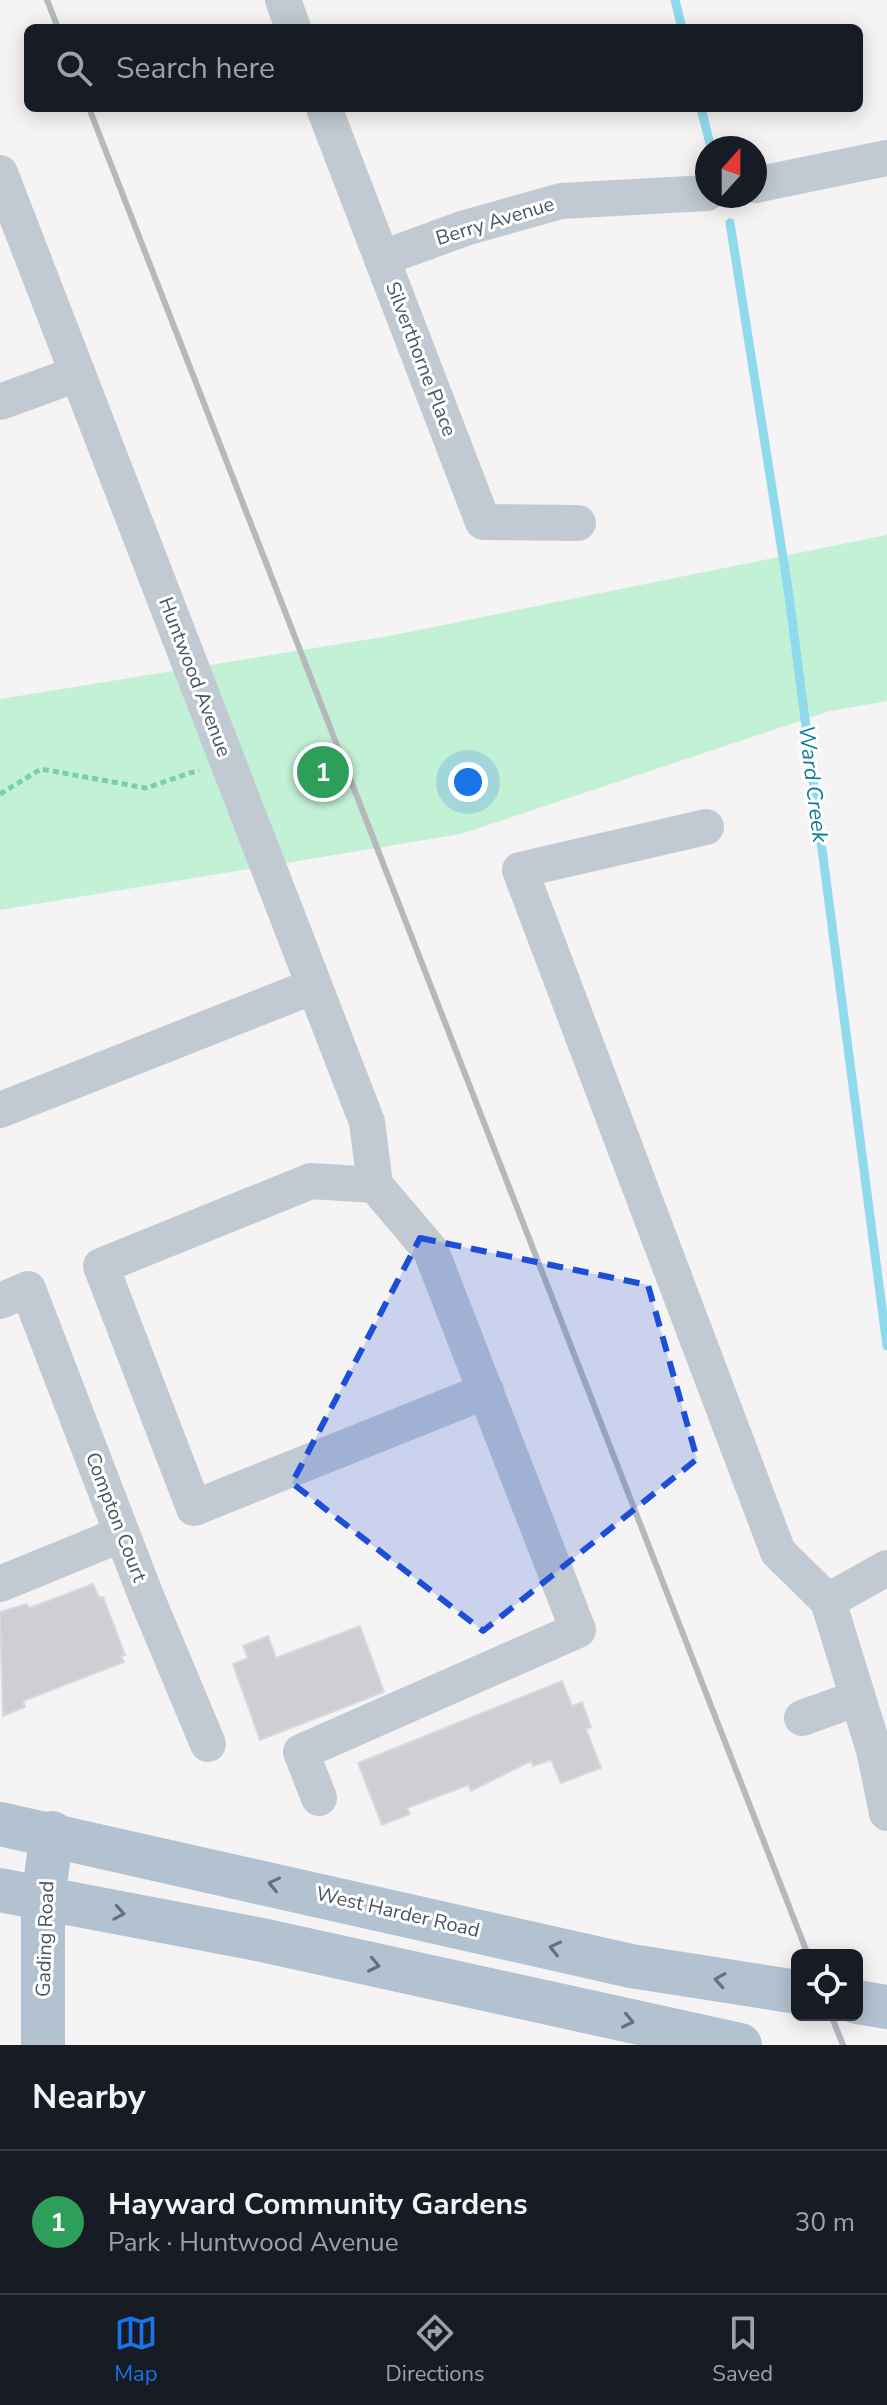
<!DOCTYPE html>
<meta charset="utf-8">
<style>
body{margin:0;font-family:"Nunito Sans",sans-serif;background:#242831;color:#f1f3f6}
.controls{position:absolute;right:24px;bottom:24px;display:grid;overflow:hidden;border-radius:12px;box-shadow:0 4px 20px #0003}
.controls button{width:72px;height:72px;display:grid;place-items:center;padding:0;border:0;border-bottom:2px solid #363941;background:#171b24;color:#f1f3f6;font:40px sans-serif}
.compass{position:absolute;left:695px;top:136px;width:72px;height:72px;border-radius:50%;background:#171b24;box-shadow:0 4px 20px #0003;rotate:21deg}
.you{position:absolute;left:468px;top:782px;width:28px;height:28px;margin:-20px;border:6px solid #fff;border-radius:50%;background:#1a73e8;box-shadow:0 0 0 12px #1a73e833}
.badge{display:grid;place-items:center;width:52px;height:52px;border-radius:50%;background:#1a73e8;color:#fff;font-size:26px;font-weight:700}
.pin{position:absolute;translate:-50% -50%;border:4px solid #fff;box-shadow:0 2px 8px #0006}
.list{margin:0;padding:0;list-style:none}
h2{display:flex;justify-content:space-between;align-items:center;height:104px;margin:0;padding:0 32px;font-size:34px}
h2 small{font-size:26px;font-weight:400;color:#9ea1a6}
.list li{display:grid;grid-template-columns:52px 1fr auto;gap:24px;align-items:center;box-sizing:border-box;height:144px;padding:0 32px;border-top:2px solid #363941}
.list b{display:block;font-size:30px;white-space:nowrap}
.list p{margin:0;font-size:26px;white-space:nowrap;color:#9ea1a6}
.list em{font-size:26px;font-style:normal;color:#9ea1a6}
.icon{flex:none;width:44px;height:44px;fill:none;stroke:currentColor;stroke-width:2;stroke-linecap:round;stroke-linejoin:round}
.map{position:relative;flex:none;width:887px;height:2045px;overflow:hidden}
.search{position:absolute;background:#171b24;box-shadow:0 4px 20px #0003;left:24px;right:24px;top:24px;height:88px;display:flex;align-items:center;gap:20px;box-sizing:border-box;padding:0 28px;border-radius:12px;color:#9ea1a6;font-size:30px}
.sheet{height:248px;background:#171b24}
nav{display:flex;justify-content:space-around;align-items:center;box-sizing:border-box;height:112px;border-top:2px solid #363941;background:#171b24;font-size:22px;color:#9ea1a6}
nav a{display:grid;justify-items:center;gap:4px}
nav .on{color:#1a73e8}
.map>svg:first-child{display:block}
</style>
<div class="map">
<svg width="887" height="2045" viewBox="0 0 887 2045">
<rect width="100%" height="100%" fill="#f5f3f3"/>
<path fill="#c3f1d5" d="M 887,535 L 887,701 L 830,711 L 461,834 L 0,910 L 0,699 L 389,636 Z"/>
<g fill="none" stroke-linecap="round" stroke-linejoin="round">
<path stroke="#90daee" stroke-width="9" d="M 675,0 L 682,28
M 701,108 L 711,148
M 730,223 L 788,589 L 887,1346"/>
</g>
<path fill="#cdcfd5" stroke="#d7d9de" stroke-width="2" d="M 93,1584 L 99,1598 L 103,1597 L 125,1655 L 121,1656 L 124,1662 L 23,1701 L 25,1707 L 3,1716 L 0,1612 L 27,1604 L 29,1608 Z
M 360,1626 L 384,1692 L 260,1740 L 233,1664 L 248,1658 L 243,1646 L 268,1636 L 276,1658 Z
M 562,1681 L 572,1706 L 582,1702 L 591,1727 L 586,1729 L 601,1768 L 561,1783 L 551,1760 L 533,1766 L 531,1761 L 471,1791 L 468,1785 L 407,1808 L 410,1814 L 382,1825 L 358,1763 Z"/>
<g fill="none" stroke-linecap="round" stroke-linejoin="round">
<path stroke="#7ad0a6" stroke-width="5" stroke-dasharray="6 4" stroke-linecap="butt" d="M 0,794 L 41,769 L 146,788 L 199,770"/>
<path stroke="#c1cad2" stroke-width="36" d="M 283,0 L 293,28
M 324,108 L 483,522 L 578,523
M 0,173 L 367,1122 L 375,1185
M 755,185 L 887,158
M 383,258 L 465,228 L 561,201 L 707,193
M 0,402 L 77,374
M 706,827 L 520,870 L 778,1552 L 828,1601 L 874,1750 L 887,1813
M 0,1110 L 314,986
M 0,1301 L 28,1289 L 146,1596 L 208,1744
M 0,1584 L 122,1534
M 828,1601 L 887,1568
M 802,1718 L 858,1698
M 319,1798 L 301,1752 L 578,1630 L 431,1251 L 375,1185 L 311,1181 L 101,1266 L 194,1508 L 486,1391"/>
<path stroke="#b3c2d1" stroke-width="44" d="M 0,1824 L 631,1966 L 797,1992
M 0,1890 L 257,1939 L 740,2045
M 857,2002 L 887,2007
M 43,2045 L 43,1899 L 52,1833"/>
<path stroke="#b5b8bd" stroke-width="6" d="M 47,0 L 58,28
M 89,108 L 808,1955
M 831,2015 L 843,2045"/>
</g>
<defs><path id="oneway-chevron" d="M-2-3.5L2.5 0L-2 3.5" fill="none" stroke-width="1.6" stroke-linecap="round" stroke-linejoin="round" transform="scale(2)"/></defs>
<g stroke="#64717d">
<use href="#oneway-chevron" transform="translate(274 1884) rotate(-167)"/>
<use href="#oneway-chevron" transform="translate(119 1913) rotate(10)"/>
<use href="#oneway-chevron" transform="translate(555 1948) rotate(-167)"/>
<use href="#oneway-chevron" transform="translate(374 1965) rotate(12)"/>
<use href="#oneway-chevron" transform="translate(720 1980) rotate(-171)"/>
<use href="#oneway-chevron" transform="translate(628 2021) rotate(12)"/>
</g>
<path fill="#1d4ed8" fill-opacity="0.2" stroke="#1d4ed8" stroke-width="6" stroke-dasharray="16 10" stroke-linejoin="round" d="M 420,1238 L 648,1285 L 697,1459 L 483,1631 L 292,1483 Z"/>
<g text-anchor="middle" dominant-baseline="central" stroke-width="6" stroke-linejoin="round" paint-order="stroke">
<g font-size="20" fill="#4a5661" stroke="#fff">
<text transform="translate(495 221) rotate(-17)">Berry Avenue</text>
<text transform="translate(421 359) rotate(69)">Silverthorne Place</text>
<text transform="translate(195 677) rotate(69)">Huntwood Avenue</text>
<text transform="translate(116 1517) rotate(69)">Compton Court</text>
<text transform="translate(398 1912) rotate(13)">West Harder Road</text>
<text transform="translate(45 1939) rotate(-88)">Gading Road</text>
</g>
<g font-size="22" font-style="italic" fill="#0c7c9b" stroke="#fff">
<text transform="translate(813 784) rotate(83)">Ward Creek</text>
</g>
</g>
</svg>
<div class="controls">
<button><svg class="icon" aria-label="locate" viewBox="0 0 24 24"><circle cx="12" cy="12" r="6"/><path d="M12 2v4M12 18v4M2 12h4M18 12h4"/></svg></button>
</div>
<svg class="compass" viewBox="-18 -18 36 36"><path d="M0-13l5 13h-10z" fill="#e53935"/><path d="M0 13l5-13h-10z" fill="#9ea1a6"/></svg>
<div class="you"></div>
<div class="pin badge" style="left:323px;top:772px;background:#2e9e5b">1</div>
<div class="search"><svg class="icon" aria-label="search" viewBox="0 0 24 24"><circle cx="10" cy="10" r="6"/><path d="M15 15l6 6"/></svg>Search here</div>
</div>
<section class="sheet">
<h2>Nearby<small></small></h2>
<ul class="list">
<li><span class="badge" style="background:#2e9e5b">1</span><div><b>Hayward Community Gardens</b><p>Park · Huntwood Avenue</p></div><em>30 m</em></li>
</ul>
</section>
<nav>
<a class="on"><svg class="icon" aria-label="map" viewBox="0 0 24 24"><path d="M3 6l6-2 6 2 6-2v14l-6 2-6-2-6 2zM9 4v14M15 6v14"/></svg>Map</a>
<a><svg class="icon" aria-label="directions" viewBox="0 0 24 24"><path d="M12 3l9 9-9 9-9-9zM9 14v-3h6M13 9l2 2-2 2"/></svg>Directions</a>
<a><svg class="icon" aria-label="saved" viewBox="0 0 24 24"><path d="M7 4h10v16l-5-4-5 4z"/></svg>Saved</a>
</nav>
